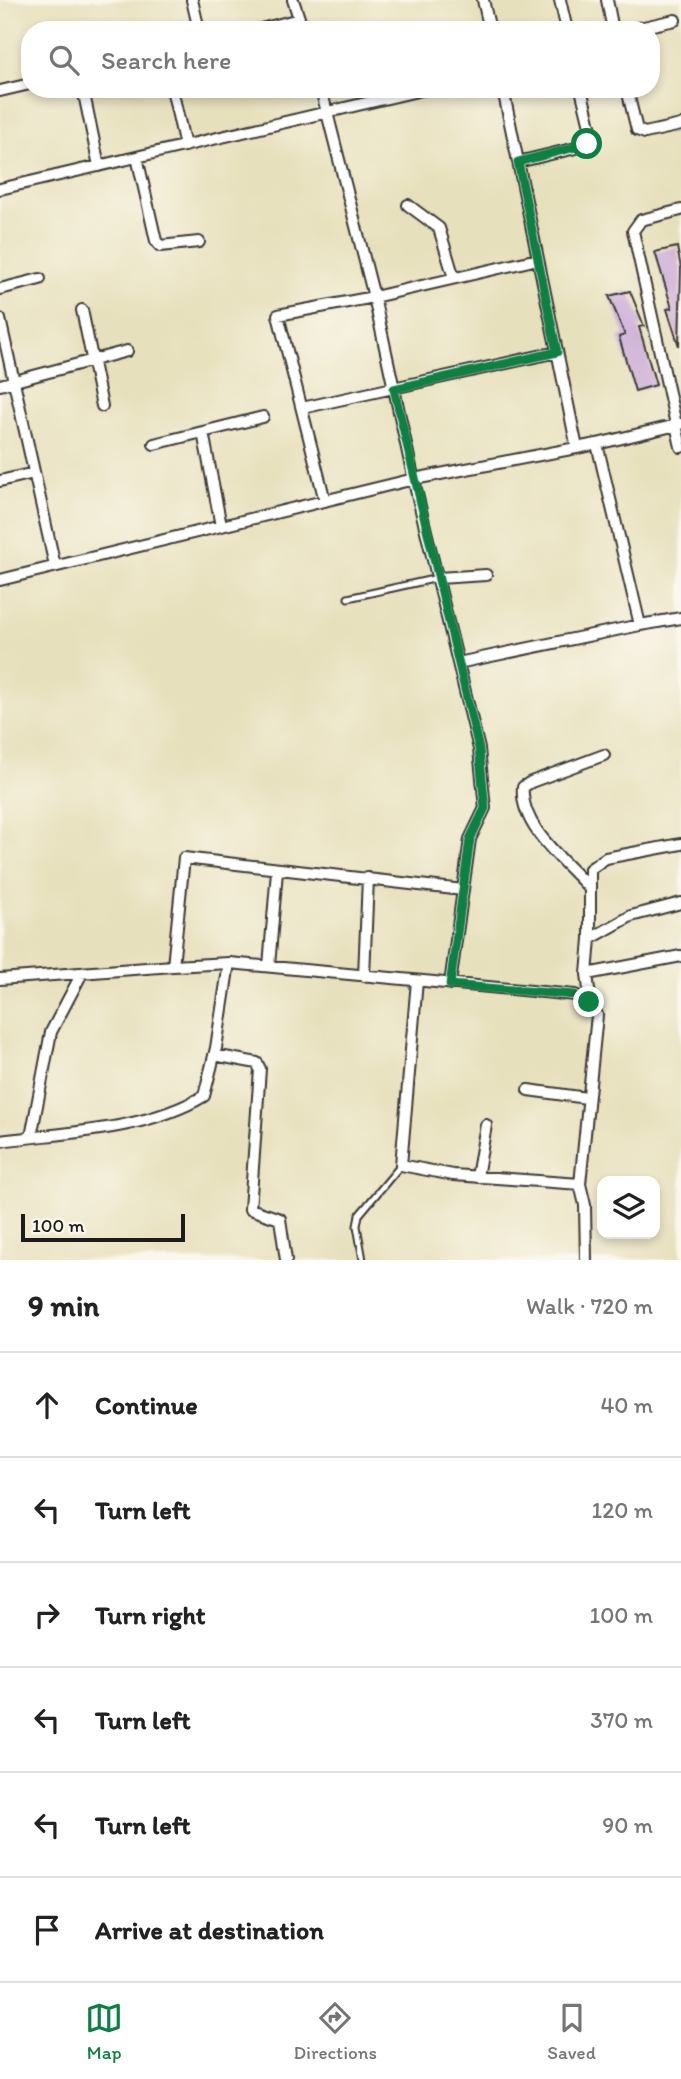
<!DOCTYPE html>
<meta charset="utf-8">
<style>
body{margin:0;font-family:Itim,sans-serif;background:#f2f2f2;color:#222}
.controls{position:absolute;right:21px;bottom:21px;display:grid;overflow:hidden;border-radius:14px;box-shadow:0 4px 10px #0003}
.controls button{width:63px;height:63px;display:grid;place-items:center;padding:0;border:0;border-bottom:2px solid #e0e0e0;background:#fff;color:#222;font:35px sans-serif}
.scale{position:absolute;left:21px;bottom:18px;width:164px;box-sizing:border-box;padding-left:7px;border:4px solid #1c1c1c;border-top:0;font-size:19px;line-height:24px;white-space:nowrap;color:#1c1c1c;-webkit-text-stroke:5px #fbf7ec;paint-order:stroke}
.stop{position:absolute;width:21px;height:21px;margin:-16px;border:5px solid #0b8043;border-radius:50%;background:#fff}
.stop.end{background:#0b8043;border-color:#fff;box-shadow:0 2px 7px #0008}
.list{margin:0;padding:0;list-style:none}
h2{display:flex;justify-content:space-between;align-items:center;height:91px;margin:0;padding:0 28px;font-size:30px}
h2 small{font-size:23px;font-weight:400;color:#767676}
.list li{display:grid;grid-template-columns:46px 1fr auto;gap:21px;align-items:center;box-sizing:border-box;height:105px;padding:0 28px;border-top:2px solid #e0e0e0}
.list b{display:block;font-size:26px;white-space:nowrap}
.list em{font-size:23px;font-style:normal;color:#767676}
.icon{flex:none;width:38px;height:38px;fill:none;stroke:currentColor;stroke-width:2;stroke-linecap:round;stroke-linejoin:round}
.map{position:relative;flex:none;width:681px;height:1260px;overflow:hidden}
.search{position:absolute;background:#fff;box-shadow:0 4px 10px #0003;left:21px;right:21px;top:21px;height:77px;display:flex;align-items:center;gap:18px;box-sizing:border-box;padding:0 24px;border-radius:28px;color:#767676;font-size:26px}
.sheet{height:721px;background:#fff}
nav{display:flex;justify-content:space-around;align-items:center;box-sizing:border-box;height:98px;border-top:2px solid #e0e0e0;background:#fff;font-size:19px;color:#767676}
nav a{display:grid;justify-items:center;gap:4px}
nav .on{color:#0b8043}
.map>svg:first-child{display:block}
</style>
<div class="map">
<svg width="681" height="1260" viewBox="0 0 681 1260">
<rect width="100%" height="100%" fill="#fbf7ec"/>
<filter id="ink" filterUnits="userSpaceOnUse"><feTurbulence type="fractalNoise" baseFrequency=".0143" numOctaves="2"/><feDisplacementMap in="SourceGraphic" scale="14" xChannelSelector="R" yChannelSelector="G"/><feConvolveMatrix kernelMatrix="1 2 1 2 8 2 1 2 1" color-interpolation-filters="sRGB"/></filter>
<filter id="wash" filterUnits="userSpaceOnUse"><feTurbulence type="fractalNoise" baseFrequency=".00686" numOctaves="4" result="noise"/><feDisplacementMap in="SourceGraphic" scale="28" xChannelSelector="R" yChannelSelector="G"/><feGaussianBlur stdDeviation="1.57" result="paint"/><feColorMatrix in="noise" values="0 0 0 0 0 0 0 0 0 0 0 0 0 0 0 0 0 1.4 0 .05"/><feComposite in="paint" operator="in"/></filter>
<g filter="url(#wash)">
<rect width="100%" height="100%" fill="#e7e0bc"/>
<g id="blocks">
<path fill="#caabd6" d="M 677,247 L 681,268 L 679,346 L 667,309 L 672,308 L 655,252 Z
M 630,291 L 644,326 L 639,327 L 656,385 L 635,391 L 619,337 L 625,335 L 609,296 Z"/>
</g>
</g>
<g filter="url(#ink)">
<use href="#blocks" fill-opacity="0" stroke="#3a3934" stroke-width="2"/>
<g fill="none" stroke-linecap="round" stroke-linejoin="round">
<g stroke="#3a3934" stroke-width="9">
<path id="lane" d="M 348,598 L 438,578
M 363,1260 L 357,1226 L 359,1215 L 401,1165"/>
</g>
<g stroke="#3a3934" stroke-width="14">
<path id="street" d="M 192,0 L 199,30
M 293,0 L 303,30
M 483,0 L 490,30
M 560,0 L 567,30
M 607,0 L 613,30
M 257,30 L 299,19
M 630,30 L 675,20
M 83,89 L 99,166
M 172,89 L 185,146
M 321,89 L 374,297 L 416,490 L 479,749 L 485,808 L 470,839 L 450,984
M 503,89 L 577,448
M 627,89 L 637,130 L 645,133 L 681,125
M 0,91 L 30,84
M 137,157 L 156,241 L 160,246 L 199,242
M 518,162 L 584,146 L 590,141 L 592,134 L 581,89
M 0,189 L 426,89
M 408,205 L 439,228 L 454,278
M 681,210 L 641,220 L 633,231 L 681,447
M 0,289 L 40,279
M 82,310 L 102,406
M 0,319 L 55,566
M 0,385 L 127,351
M 302,408 L 557,352
M 203,432 L 221,526
M 154,444 L 263,417
M 597,444 L 640,625 L 681,618
M 0,481 L 34,473
M 325,501 L 278,315 L 374,297 L 538,259
M 438,578 L 486,575
M 0,580 L 414,479 L 597,444 L 681,424
M 458,663 L 640,625
M 589,888 C 565,861 519,826 523,787 L 531,782 L 604,755
M 590,939 L 631,916 L 681,903
M 173,966 L 229,963
M 269,966 L 277,871
M 587,974 L 681,956
M 364,976 L 368,878
M 0,979 L 173,966 L 184,858 L 463,890
M 417,981 L 401,1165 L 453,1175 L 580,1184
M 591,1006 L 587,974 L 590,939 L 590,869 L 606,858 L 681,844
M 214,1055 L 257,1063 L 260,1069 L 250,1209 L 280,1219 L 286,1260
M 528,1090 L 587,1098
M 31,1137 L 51,1032 L 82,973
M 0,1141 C 67,1132 145,1131 204,1096 L 216,1048 L 229,963 L 575,995 L 589,1002 L 597,1015 L 580,1184 L 585,1205 L 586,1260
M 477,1177 L 486,1125"/>
</g>
<use href="#lane" stroke="#fff" stroke-width="5"/>
<use href="#street" stroke="#fff" stroke-width="10"/>
</g>
</g>
<g fill="none" stroke-linecap="round" stroke-linejoin="round" filter="url(#ink)">
<path stroke="#0b8043" stroke-width="9" d="M 587,144 L 518,162 L 557,352 L 394,389 L 479,749 L 485,808 L 470,839 L 450,985 L 575,995 L 589,1002"/>
</g>
</svg>
<div class="controls">
<button><svg class="icon" aria-label="layers" viewBox="0 0 24 24"><path d="M12 4l9 5-9 5-9-5zM3 14l9 5 9-5"/></svg></button>
</div>
<div class="scale">100 m</div>
<div class="stop" style="left:587px;top:144px"></div>
<div class="stop end" style="left:589px;top:1002px"></div>
<div class="search"><svg class="icon" aria-label="search" viewBox="0 0 24 24"><circle cx="10" cy="10" r="6"/><path d="M15 15l6 6"/></svg>Search here</div>
</div>
<section class="sheet">
<h2>9 min<small>Walk · 720 m</small></h2>
<ul class="list">
<li><svg class="icon" aria-label="ahead" viewBox="0 0 24 24"><path d="M12 20V5M6 11l6-6 6 6"/></svg><div><b>Continue</b></div><em>40 m</em></li>
<li><svg class="icon" aria-label="left" viewBox="0 0 24 24"><path d="M17 20v-9H6M10 6l-5 5 5 5"/></svg><div><b>Turn left</b></div><em>120 m</em></li>
<li><svg class="icon" aria-label="right" viewBox="0 0 24 24"><path d="M7 20v-9h11M14 6l5 5-5 5"/></svg><div><b>Turn right</b></div><em>100 m</em></li>
<li><svg class="icon" aria-label="left" viewBox="0 0 24 24"><path d="M17 20v-9H6M10 6l-5 5 5 5"/></svg><div><b>Turn left</b></div><em>370 m</em></li>
<li><svg class="icon" aria-label="left" viewBox="0 0 24 24"><path d="M17 20v-9H6M10 6l-5 5 5 5"/></svg><div><b>Turn left</b></div><em>90 m</em></li>
<li><svg class="icon" aria-label="arrive" viewBox="0 0 24 24"><path d="M6 21V4h12l-3 4 3 4H6"/></svg><div><b>Arrive at destination</b></div></li>
</ul>
</section>
<nav>
<a class="on"><svg class="icon" aria-label="map" viewBox="0 0 24 24"><path d="M3 6l6-2 6 2 6-2v14l-6 2-6-2-6 2zM9 4v14M15 6v14"/></svg>Map</a>
<a><svg class="icon" aria-label="directions" viewBox="0 0 24 24"><path d="M12 3l9 9-9 9-9-9zM9 14v-3h6M13 9l2 2-2 2"/></svg>Directions</a>
<a><svg class="icon" aria-label="saved" viewBox="0 0 24 24"><path d="M7 4h10v16l-5-4-5 4z"/></svg>Saved</a>
</nav>
